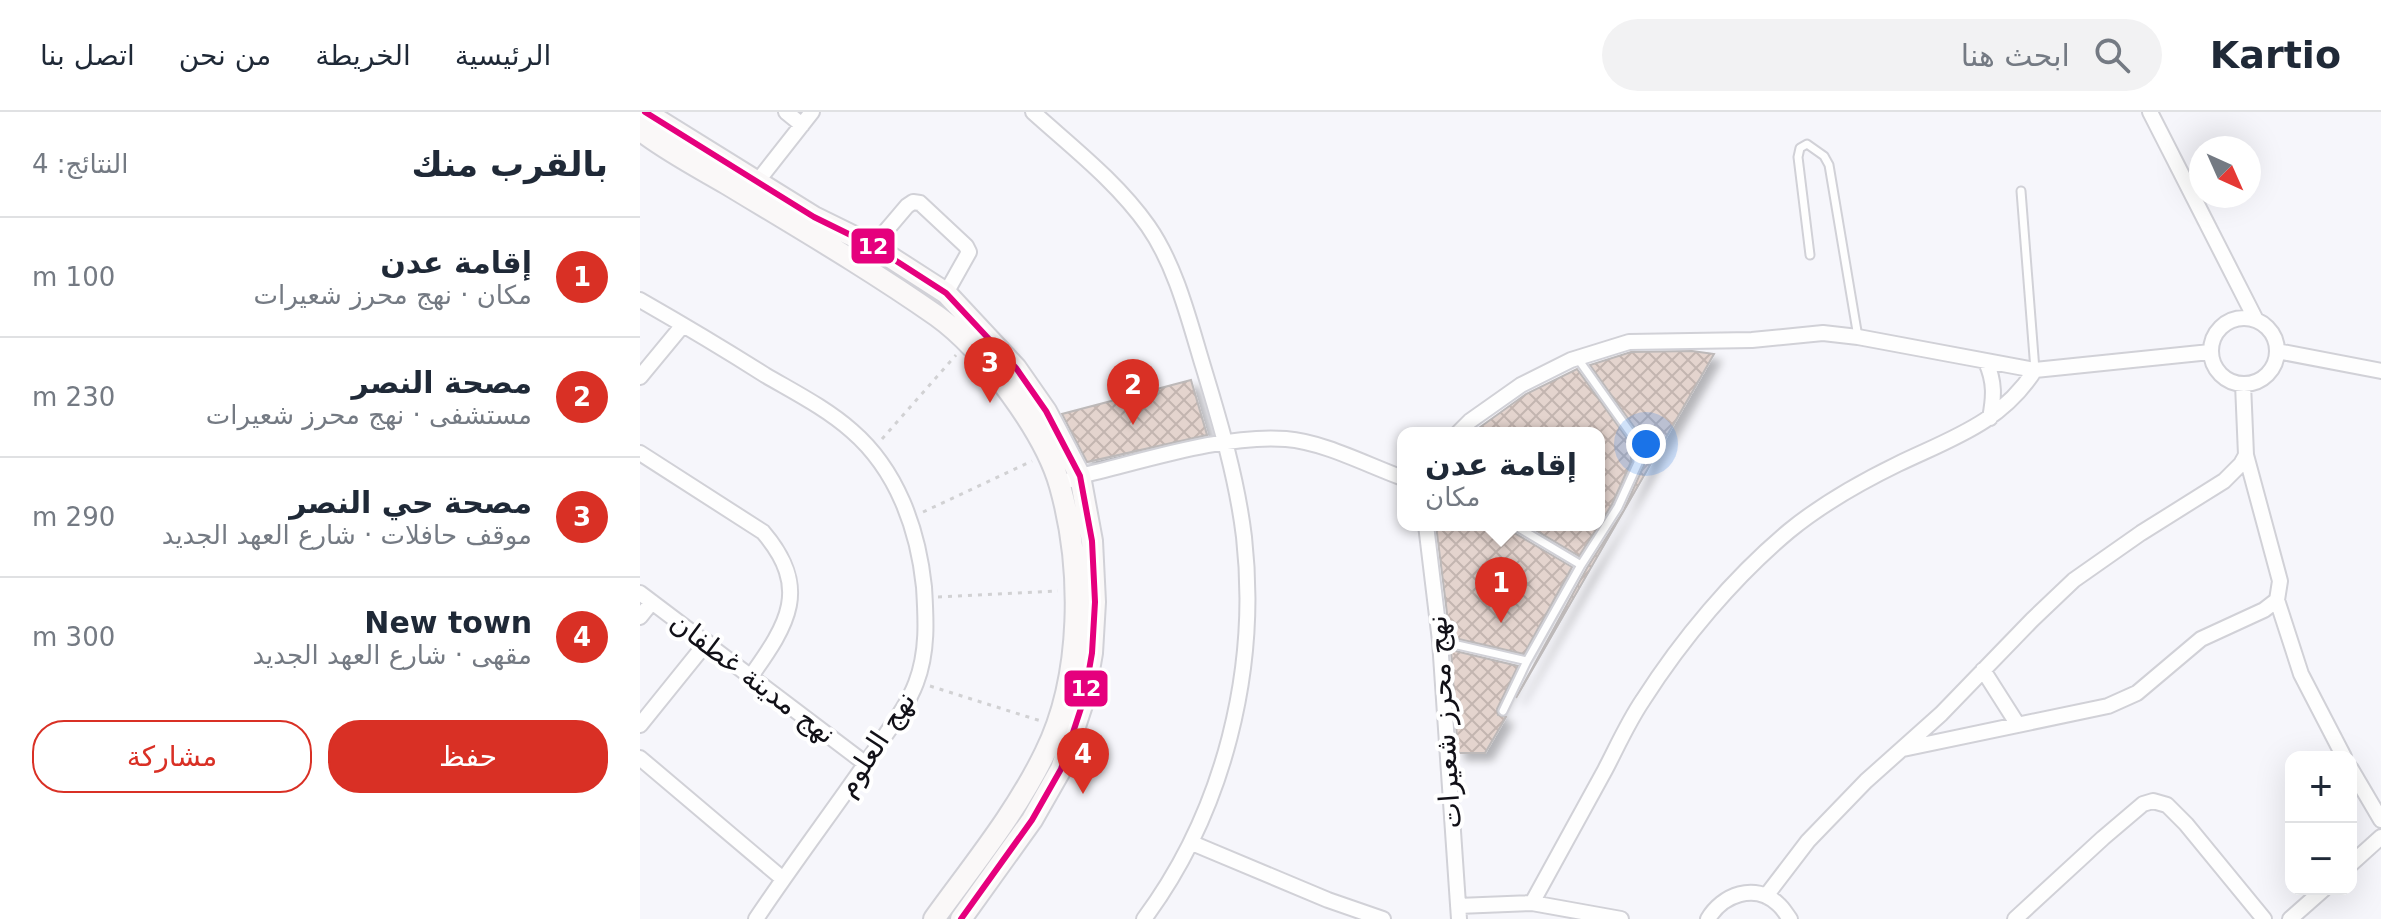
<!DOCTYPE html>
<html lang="ar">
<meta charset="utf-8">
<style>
body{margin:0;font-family:"DejaVu Sans","Noto Sans Arabic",sans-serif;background:#f2f2f3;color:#1f2937;direction:rtl}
.controls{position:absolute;right:24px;bottom:24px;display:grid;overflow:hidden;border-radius:16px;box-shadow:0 8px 32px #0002}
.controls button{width:72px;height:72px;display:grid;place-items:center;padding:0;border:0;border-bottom:2px solid #e0e1e3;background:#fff;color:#1f2937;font:40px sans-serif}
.compass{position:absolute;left:1549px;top:24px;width:72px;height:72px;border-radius:50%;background:#fff;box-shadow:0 8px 32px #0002;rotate:135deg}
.you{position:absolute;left:1006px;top:332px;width:28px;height:28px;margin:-20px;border:6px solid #fff;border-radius:50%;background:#1a73e8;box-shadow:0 0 0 12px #1a73e833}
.badge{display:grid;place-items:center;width:52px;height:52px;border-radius:50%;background:#d93025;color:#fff;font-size:26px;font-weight:700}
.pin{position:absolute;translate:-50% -66px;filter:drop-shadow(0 2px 4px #0008)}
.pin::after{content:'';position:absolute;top:42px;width:28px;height:24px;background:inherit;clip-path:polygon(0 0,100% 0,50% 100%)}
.popup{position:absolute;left:757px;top:315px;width:208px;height:104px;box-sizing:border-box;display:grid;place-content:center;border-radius:16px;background:#fff;filter:drop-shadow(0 2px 6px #0005);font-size:26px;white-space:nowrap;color:#747a83}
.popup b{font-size:30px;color:#1f2937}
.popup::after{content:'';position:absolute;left:50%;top:100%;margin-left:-16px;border:16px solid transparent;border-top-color:#fff}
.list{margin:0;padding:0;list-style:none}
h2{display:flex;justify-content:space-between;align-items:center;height:104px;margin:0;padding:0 32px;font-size:34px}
h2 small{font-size:26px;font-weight:400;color:#747a83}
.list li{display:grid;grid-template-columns:52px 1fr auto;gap:24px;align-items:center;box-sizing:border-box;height:120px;padding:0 32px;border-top:2px solid #e0e1e3}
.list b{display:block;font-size:30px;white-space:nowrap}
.list p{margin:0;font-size:26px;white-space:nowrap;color:#747a83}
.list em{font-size:26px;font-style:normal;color:#747a83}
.actions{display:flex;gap:16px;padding:24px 32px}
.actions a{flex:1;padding:18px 0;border:2px solid #d93025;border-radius:32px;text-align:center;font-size:28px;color:#d93025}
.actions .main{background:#d93025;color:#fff}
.icon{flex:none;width:44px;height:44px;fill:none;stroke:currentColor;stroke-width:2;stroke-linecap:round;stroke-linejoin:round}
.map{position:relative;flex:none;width:1741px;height:807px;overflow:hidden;direction:ltr}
header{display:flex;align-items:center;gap:48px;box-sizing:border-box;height:112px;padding:0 40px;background:#fff;border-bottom:2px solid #e0e1e3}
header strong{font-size:38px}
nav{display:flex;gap:44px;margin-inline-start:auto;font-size:28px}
.search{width:560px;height:72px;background:#f2f2f3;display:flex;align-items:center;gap:20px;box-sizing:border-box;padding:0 28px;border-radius:44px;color:#747a83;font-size:30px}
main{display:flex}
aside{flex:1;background:#fff}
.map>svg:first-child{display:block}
</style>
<header>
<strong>Kartio</strong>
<div class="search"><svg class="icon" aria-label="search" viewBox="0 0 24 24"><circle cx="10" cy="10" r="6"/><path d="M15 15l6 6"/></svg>ابحث هنا</div>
<nav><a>الرئيسية</a><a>الخريطة</a><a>من نحن</a><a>اتصل بنا</a></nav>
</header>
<main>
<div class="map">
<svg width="1741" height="807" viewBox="0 0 1741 807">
<defs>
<pattern id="building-cross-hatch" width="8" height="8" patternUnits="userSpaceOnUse" patternTransform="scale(2)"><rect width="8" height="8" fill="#e4d4ce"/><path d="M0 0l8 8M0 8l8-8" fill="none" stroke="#c3b5b0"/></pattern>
<filter id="shadow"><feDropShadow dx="7" dy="7" stdDeviation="4" flood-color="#0004"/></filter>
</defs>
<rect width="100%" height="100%" fill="#f6f6fb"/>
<path fill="url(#building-cross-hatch)" stroke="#bdb9b9" stroke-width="2" filter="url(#shadow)" d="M 1052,239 L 1074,242 L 876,586 L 947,456 L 984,398 L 1004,353 L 1002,326 L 950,253 L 991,240 Z
M 937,257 L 991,332 L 991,350 L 972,392 L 959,413 L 959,321 L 832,321 L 886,282 Z
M 551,268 L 567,323 L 447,350 L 422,302 Z
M 796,413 L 868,413 L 871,419 L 932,455 L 884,542 L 810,525 Z
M 887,413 L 959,413 L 939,444 Z
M 811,538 L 878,554 L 857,597 L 858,603 L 866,605 L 845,641 L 818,641 Z"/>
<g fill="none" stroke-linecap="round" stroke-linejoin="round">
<g stroke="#d1d1d7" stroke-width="11">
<path id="lane" d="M 1381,79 L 1395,258
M 1170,143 L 1158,45 L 1160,36 L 1167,32 L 1184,44 L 1189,53 L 1218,225
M 874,413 L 941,453
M 800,529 L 887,549
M 863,599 L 887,549 L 941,453 L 978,395 L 998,351 L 997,330 L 938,247"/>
</g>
<g stroke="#d1d1d7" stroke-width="18">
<path id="street" d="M 146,0 L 162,13
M 393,0 C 433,36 477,70 508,114 C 536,154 549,208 563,254 C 580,310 597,367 604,425 C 619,558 584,699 504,807
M 1510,0 L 1616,208
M 117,70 L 172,0
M 233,134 L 267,94 L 273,90 L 280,91 L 326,134 L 329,140 L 306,181
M 0,188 C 42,212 84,237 125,263 C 154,280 186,296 212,319 C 257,358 278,417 284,475 C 286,507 288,540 276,571 C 267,595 249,617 235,638 C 196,695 154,750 116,807
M1571 239a33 33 0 1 1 66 0a33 33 0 1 1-66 0Z
M 1637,239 L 1741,259
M 1346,250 C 1355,270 1354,285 1350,306
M 0,265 L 43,213
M 818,321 L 830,309 L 881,273 L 931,248 L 989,230 L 1112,228 L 1183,221 L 1218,225 L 1395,258 L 1570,240
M 0,341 L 123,420 C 171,476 148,512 111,564
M 420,372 L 440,364 C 501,350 583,322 646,327 C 684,330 727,353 763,366
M 786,413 L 800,529 L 819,807
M 0,481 L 226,652
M 1637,488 L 1661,562 L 1704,645
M 0,505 L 12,490
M 1343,558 L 1378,613
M 0,613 L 67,530
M 1263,637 L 1468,594 L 1497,581 L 1561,527 L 1624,498 L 1637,488 L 1640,469 L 1606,343 L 1603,272
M 0,646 L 143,767
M 1711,657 L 1741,708
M 552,731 L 688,788 L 743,807
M 1711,752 L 1741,725
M 1126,784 L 1168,729 L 1226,669 L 1301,602 L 1392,508 L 1434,468 L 1501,421 L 1584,369 L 1601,352 L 1606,343
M 892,791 C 916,747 941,702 965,658 C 977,635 988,610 1003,588 C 1042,527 1093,466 1149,419 C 1182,392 1221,370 1258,352 C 1312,326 1361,311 1395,258
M 818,794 L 892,791 L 981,807
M 1068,807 C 1082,783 1115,770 1138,792 C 1143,796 1146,802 1150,807
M 1375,807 L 1463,726 L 1503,692 L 1513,689 L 1527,693 L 1546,712 L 1624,807
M 1650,807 L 1684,777"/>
</g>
<g stroke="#d1d1d7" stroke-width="24">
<path id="secondary" d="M 5,0 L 174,105 L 233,134 L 306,181 L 376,256 L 406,299 L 440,364 L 452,429 L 455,490 L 452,541 L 444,587 L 421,657 L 392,708 L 321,807
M 0,18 C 27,39 58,55 87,72 C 158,115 230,157 297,204 C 343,237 405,320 420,374 C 443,456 443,564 405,641 C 376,701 333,753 294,807"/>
</g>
<path stroke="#d1d1d3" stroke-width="3" stroke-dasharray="4 6" stroke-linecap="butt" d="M 242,327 L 316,243
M 283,400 L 392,349
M 298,485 L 418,479
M 290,574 L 401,609"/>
<use href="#lane" stroke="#fefefe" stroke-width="7"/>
<use href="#street" stroke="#fefefe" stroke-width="14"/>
<use href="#secondary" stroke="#faf8f8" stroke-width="20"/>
<g stroke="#fff" stroke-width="12">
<path id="bus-1" d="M 5,0 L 174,105 L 233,134 L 306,181 L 376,256 L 406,299 L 440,364 L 452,429 L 455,490 L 452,541 L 444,587 L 421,657 L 392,708 L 321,807"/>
</g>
<use href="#bus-1" stroke="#e5007d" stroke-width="6"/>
</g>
<g text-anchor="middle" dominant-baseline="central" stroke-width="8" stroke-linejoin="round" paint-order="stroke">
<g font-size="28" fill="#111017" stroke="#fff">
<text transform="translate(113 566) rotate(37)">نهج مدينة غطفان</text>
<text transform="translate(804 610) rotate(-94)">نهج محرز شعيرات</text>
<text transform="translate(236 632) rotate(-57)">نهج العلوم</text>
</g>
</g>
<g stroke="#fff" stroke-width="3">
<rect x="210" y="115" width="46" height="38" rx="8" fill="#e5007d"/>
<rect x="423" y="557" width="46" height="39" rx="8" fill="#e5007d"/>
</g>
<g font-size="22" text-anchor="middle" font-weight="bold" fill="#fff">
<text x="233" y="142">12</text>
<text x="446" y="584">12</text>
</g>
</svg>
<div class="controls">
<button>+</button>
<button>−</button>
</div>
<svg class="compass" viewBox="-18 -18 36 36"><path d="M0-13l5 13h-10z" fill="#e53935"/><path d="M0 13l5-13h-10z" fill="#747a83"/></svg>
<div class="you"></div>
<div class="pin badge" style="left:861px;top:511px">1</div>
<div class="popup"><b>إقامة عدن</b>مكان</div>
<div class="pin badge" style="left:493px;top:313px">2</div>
<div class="pin badge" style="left:350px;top:291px">3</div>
<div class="pin badge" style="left:443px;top:682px">4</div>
</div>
<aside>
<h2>بالقرب منك<small>النتائج: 4</small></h2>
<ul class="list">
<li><span class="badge">1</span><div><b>إقامة عدن</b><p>مكان · نهج محرز شعيرات</p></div><em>100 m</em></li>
<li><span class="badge">2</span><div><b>مصحة النصر</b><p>مستشفى · نهج محرز شعيرات</p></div><em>230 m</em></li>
<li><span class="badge">3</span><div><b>مصحة حي النصر</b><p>موقف حافلات · شارع العهد الجديد</p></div><em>290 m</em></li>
<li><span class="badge">4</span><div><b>New town</b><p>مقهى · شارع العهد الجديد</p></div><em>300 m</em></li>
</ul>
<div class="actions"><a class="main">حفظ</a><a>مشاركة</a></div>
</aside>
</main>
